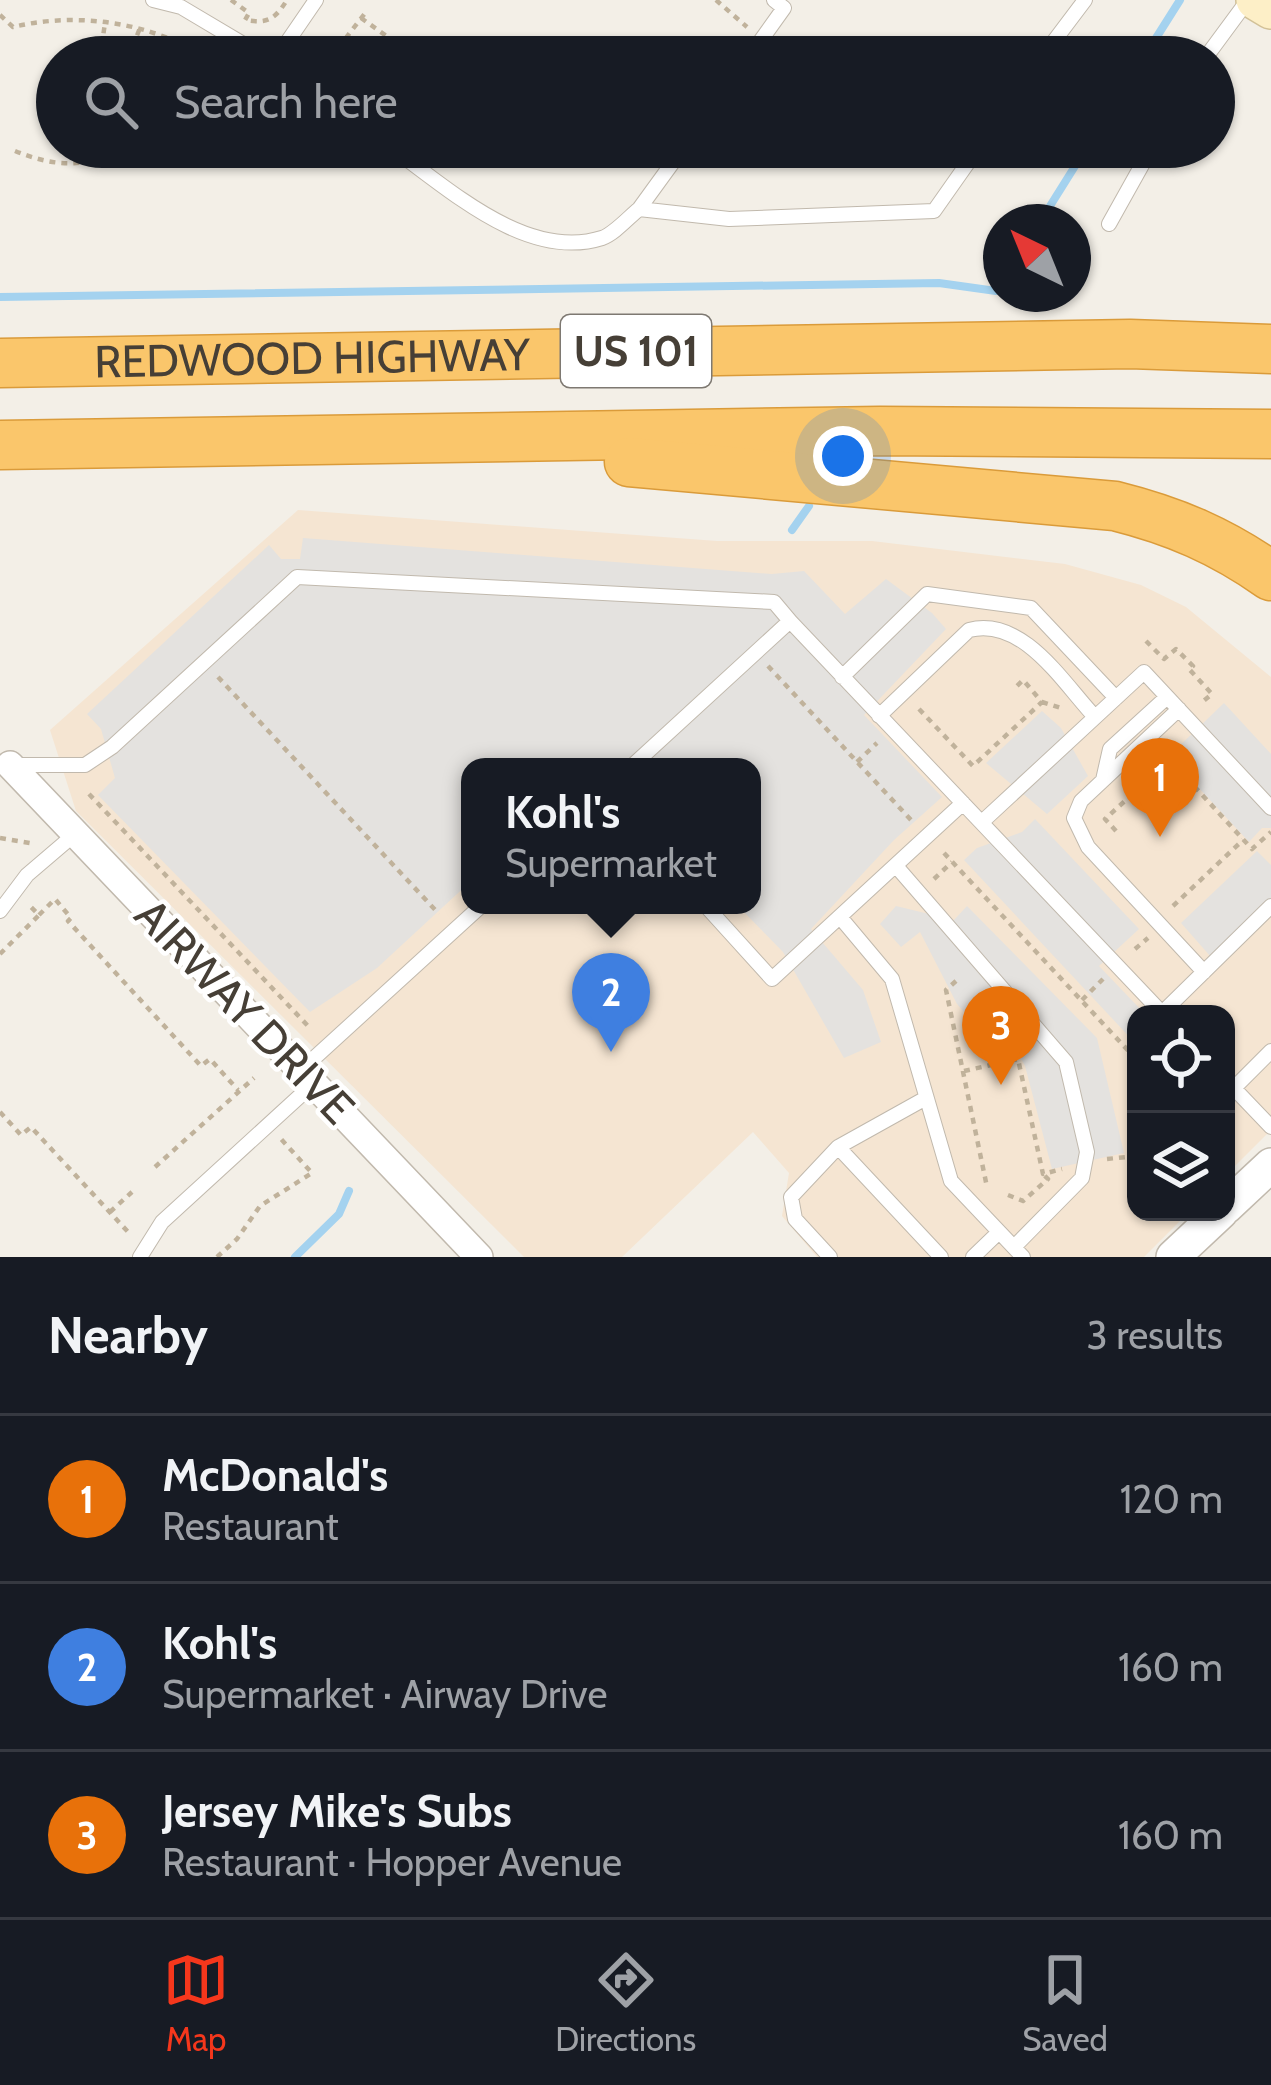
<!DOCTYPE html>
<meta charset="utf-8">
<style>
body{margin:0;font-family:Cabin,sans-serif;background:#20242c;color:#f1f3f6}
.controls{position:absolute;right:36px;bottom:36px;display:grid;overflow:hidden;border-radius:24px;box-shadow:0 3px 9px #0004}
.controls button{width:108px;height:108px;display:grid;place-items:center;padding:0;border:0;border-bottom:3px solid #363941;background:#171b24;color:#f1f3f6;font:60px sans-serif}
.compass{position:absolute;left:983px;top:204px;width:108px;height:108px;border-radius:50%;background:#171b24;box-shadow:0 3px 9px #0004;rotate:317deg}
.you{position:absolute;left:843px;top:456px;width:42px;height:42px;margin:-30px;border:9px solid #fff;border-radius:50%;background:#1a73e8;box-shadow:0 0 0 18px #1a73e833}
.badge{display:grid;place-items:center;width:78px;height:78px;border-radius:50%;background:#f5371c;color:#fff;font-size:39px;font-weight:700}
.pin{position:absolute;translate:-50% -99px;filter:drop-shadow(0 3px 6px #0008)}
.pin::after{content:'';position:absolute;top:63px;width:42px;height:36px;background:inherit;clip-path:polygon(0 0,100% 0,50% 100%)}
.popup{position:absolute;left:461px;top:758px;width:300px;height:156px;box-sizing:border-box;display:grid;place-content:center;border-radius:24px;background:#171b24;filter:drop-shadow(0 3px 9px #0005);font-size:39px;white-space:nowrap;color:#9ea1a6}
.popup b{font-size:45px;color:#f1f3f6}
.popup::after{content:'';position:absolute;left:50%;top:100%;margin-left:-24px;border:24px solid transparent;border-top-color:#171b24}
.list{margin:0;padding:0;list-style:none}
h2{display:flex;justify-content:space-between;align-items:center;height:156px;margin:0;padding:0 48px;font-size:51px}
h2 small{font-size:39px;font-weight:400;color:#9ea1a6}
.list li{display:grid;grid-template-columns:78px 1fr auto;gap:36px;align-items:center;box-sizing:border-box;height:168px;padding:0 48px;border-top:3px solid #363941}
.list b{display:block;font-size:45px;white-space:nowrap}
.list p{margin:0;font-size:39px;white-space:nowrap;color:#9ea1a6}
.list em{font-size:39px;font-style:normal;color:#9ea1a6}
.icon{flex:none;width:66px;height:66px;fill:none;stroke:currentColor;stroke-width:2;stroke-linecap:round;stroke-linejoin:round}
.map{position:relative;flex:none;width:1271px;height:1257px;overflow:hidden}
.search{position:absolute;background:#171b24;box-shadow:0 3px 9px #0004;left:36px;right:36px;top:36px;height:132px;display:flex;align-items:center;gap:30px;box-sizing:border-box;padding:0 42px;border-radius:66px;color:#9ea1a6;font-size:45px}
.sheet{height:660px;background:#171b24}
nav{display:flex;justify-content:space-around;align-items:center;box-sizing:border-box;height:168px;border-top:3px solid #363941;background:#171b24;font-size:33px;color:#9ea1a6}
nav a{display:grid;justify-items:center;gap:6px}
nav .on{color:#f5371c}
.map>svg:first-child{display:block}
</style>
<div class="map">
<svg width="1271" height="1257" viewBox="0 0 1271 1257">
<rect width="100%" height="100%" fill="#f3efe7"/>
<path fill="#f5e5d2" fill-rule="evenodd" d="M 298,510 L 717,541 L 872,541 L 1065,564 L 1141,585 L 1186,607 L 1271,677 L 1271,1130 L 1226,1175 L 1226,1014 L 1136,1014 L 1136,1212 L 1189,1212 L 1144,1257 L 817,1257 L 782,1216 L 789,1173 L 753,1132 L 622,1257 L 524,1257 L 76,811 L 50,730 ZM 470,767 L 752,767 L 752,905 L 470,905 Z"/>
<path fill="#e4e2df" d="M 303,538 L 772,574 L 804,571 L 845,614 L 886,579 L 932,613 L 946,629 L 864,715 L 942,797 L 894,840 L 811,929 L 863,990 L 881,1042 L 844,1058 L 783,952 L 737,905 L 752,905 L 752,767 L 609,767 L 602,760 L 594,767 L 470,767 L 470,882 L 377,968 L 310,1012 L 98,795 L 115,778 L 101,729 L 87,714 L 269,545 L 281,559 L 300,559 Z
M 1224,703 L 1271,754 L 1271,828 L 1262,828 L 1249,842 L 1169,756 Z
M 1042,711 L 1061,728 L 1088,776 L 1047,814 L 986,763 Z
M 1035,819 L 1139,929 L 1099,966 L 1145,1014 L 1136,1014 L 1136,1044 L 964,860 L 977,848 L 1022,832 Z
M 1257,851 L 1271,865 L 1271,901 L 1211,957 L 1181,923 Z
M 896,906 L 954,920 L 967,906 L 1097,1038 L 1124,1153 L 1052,1169 L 1025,1066 L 1003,1025 L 986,1037 L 957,1004 L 920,932 L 901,947 L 880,924 Z"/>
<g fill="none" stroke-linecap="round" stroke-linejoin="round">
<path stroke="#a4d2ef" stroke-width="8" d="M 1144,57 L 1180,0
M 1040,222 L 1087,147
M 0,297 L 939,283 L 996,291
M 792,530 L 809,506
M 295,1257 L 339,1214 L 349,1191"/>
<g stroke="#c1b9ad" stroke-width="16">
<path id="service" d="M 153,0 L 181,7 L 265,57
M 277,57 L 316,0
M 749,57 L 784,8 L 774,0
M 1042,57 L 1085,0
M 1206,57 L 1248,0
M 390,147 C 447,187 526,262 602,238 C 614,234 629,217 639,209 L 729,219 L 934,211 L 979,147
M 639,209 L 684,147
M 1109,224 L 1152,147
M 790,621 L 1163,1014
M 842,677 L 927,594 L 1031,608 L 1116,698
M 1179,709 L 1081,801 L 1074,818 L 1088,847 L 1204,972
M 879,716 L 969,630 C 1023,616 1063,683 1095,717
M 15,765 L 85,765 L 112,747 L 297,577 L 774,602 L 790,621 L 631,767
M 1103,780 L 1110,749 L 1167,697
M 982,822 L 1144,672 L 1271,808
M 896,866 L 1066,1062 L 1087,1152 L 1082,1178 L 1014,1247
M 705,905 L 772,979 L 963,803
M 0,911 L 27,875 L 75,834
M 840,917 L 892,979 L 951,1181 L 1023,1257
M 1162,1013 L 1271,906
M 300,1071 L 482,905
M 1226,1080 L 1271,1127
M 1234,1088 L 1271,1051
M 926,1098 L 838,1147 L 941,1257
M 140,1257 L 162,1222 L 313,1084
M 830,1257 L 795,1219 L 791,1197 L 838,1147
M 973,1257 L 999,1232"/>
</g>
<g stroke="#c1b9ad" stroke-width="30">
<path id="minor" d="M 10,765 L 479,1257"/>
</g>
<g stroke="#c1b9ad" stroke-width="36">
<path id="tertiary" d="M 1226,1207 L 1271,1165
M 1173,1257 L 1221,1212"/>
</g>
<g stroke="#d2c198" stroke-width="42">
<path id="secondary" d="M 1256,0 L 1271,9"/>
</g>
<g stroke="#da9b3a" stroke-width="51">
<g id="motorway">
<path id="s1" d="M 0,363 L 1130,344 L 1271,349"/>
<path d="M 0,445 L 880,431 L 1271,434"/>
<path d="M 629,462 L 1115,506 C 1175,521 1221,541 1271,576"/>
</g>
</g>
<path stroke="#c0b29b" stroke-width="4.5" stroke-dasharray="6 6" stroke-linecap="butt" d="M 231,0 L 249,13 L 245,20 C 268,24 275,19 287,0
M 716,0 L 747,27
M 0,15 L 13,27 C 75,12 149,21 204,57
M 361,18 L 416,57
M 100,57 L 105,23
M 137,57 L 132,48 L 140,28
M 331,57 L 366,12
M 15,151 C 52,166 86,170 121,147
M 1146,641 L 1164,659 L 1176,649 L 1193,666 L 1189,669 L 1212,694 L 1201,703
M 768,666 L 911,820
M 218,677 L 439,914
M 1042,702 L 1064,709
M 919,709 L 973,766 L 1042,702 L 1023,680 L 1017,686
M 1170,760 L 1252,849 L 1271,832
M 857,762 L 877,743
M 89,794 L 308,1026
M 1116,831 L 1105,819 L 1170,760 L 1164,754 L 1168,751
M 0,838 L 30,843
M 944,853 L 1136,1059
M 934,879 L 952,862
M 1173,906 L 1243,840
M 39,915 L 55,899 L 71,918 L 68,921 L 201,1066 L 210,1059 L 238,1090
M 1135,949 L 1148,938
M 0,954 L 39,915 L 28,904
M 956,981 L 946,990 L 987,1187
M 1082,1000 L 1103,979
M 964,1071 L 1018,1059 L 1043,1174 L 1062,1169
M 0,1112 L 21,1135 L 31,1127 L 129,1233
M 1226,1137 L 1230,1141
M 1107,1159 L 1136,1156
M 155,1167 L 254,1078
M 1008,1195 L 1023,1201 L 1048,1179 L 1043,1174
M 110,1212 L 132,1192
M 217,1257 L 237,1239 L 260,1206 L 312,1173 L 281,1139"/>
<use href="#service" stroke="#fff" stroke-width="14"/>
<use href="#minor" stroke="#fff" stroke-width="27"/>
<use href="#tertiary" stroke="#fff" stroke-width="33"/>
<use href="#secondary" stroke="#fdefc7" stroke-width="39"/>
<use href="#motorway" stroke="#fac66b" stroke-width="48"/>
</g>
<g text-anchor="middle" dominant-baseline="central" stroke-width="9" stroke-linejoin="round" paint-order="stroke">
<rect fill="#fff" stroke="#7e7972" stroke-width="3" x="561" y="315" width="150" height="72" rx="9"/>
<g font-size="42" font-weight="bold" fill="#463f36">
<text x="636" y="351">US 101</text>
</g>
<g font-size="45" fill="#463f36" stroke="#fff">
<text stroke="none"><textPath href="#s1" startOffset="312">REDWOOD HIGHWAY</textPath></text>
<text transform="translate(245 1011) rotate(46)">AIRWAY DRIVE</text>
</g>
</g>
</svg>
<div class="controls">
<button><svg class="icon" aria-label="locate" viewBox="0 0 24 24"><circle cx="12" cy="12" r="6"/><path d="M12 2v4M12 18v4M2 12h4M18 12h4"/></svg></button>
<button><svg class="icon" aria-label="layers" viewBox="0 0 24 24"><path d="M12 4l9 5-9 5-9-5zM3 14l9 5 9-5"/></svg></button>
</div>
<svg class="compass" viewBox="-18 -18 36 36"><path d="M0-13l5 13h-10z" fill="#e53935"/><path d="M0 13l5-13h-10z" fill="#9ea1a6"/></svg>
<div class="you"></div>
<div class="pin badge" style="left:1160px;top:837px;background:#e8710a">1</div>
<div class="pin badge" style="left:611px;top:1052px;background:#3f7fe0">2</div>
<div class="popup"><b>Kohl's</b>Supermarket</div>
<div class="pin badge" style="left:1001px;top:1085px;background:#e8710a">3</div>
<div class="search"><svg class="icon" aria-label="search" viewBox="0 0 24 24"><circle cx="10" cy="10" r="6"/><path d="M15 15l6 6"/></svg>Search here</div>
</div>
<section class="sheet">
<h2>Nearby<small>3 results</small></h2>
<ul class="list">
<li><span class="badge" style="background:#e8710a">1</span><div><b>McDonald's</b><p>Restaurant</p></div><em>120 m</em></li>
<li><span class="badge" style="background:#3f7fe0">2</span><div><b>Kohl's</b><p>Supermarket · Airway Drive</p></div><em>160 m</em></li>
<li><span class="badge" style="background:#e8710a">3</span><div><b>Jersey Mike's Subs</b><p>Restaurant · Hopper Avenue</p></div><em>160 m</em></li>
</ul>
</section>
<nav>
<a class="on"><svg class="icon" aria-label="map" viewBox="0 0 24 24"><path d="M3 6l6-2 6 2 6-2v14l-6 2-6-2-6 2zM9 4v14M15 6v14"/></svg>Map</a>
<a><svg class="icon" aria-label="directions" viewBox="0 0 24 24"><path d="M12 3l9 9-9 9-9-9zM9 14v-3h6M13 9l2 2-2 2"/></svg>Directions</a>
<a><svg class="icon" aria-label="saved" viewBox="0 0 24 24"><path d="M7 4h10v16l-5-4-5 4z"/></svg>Saved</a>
</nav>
